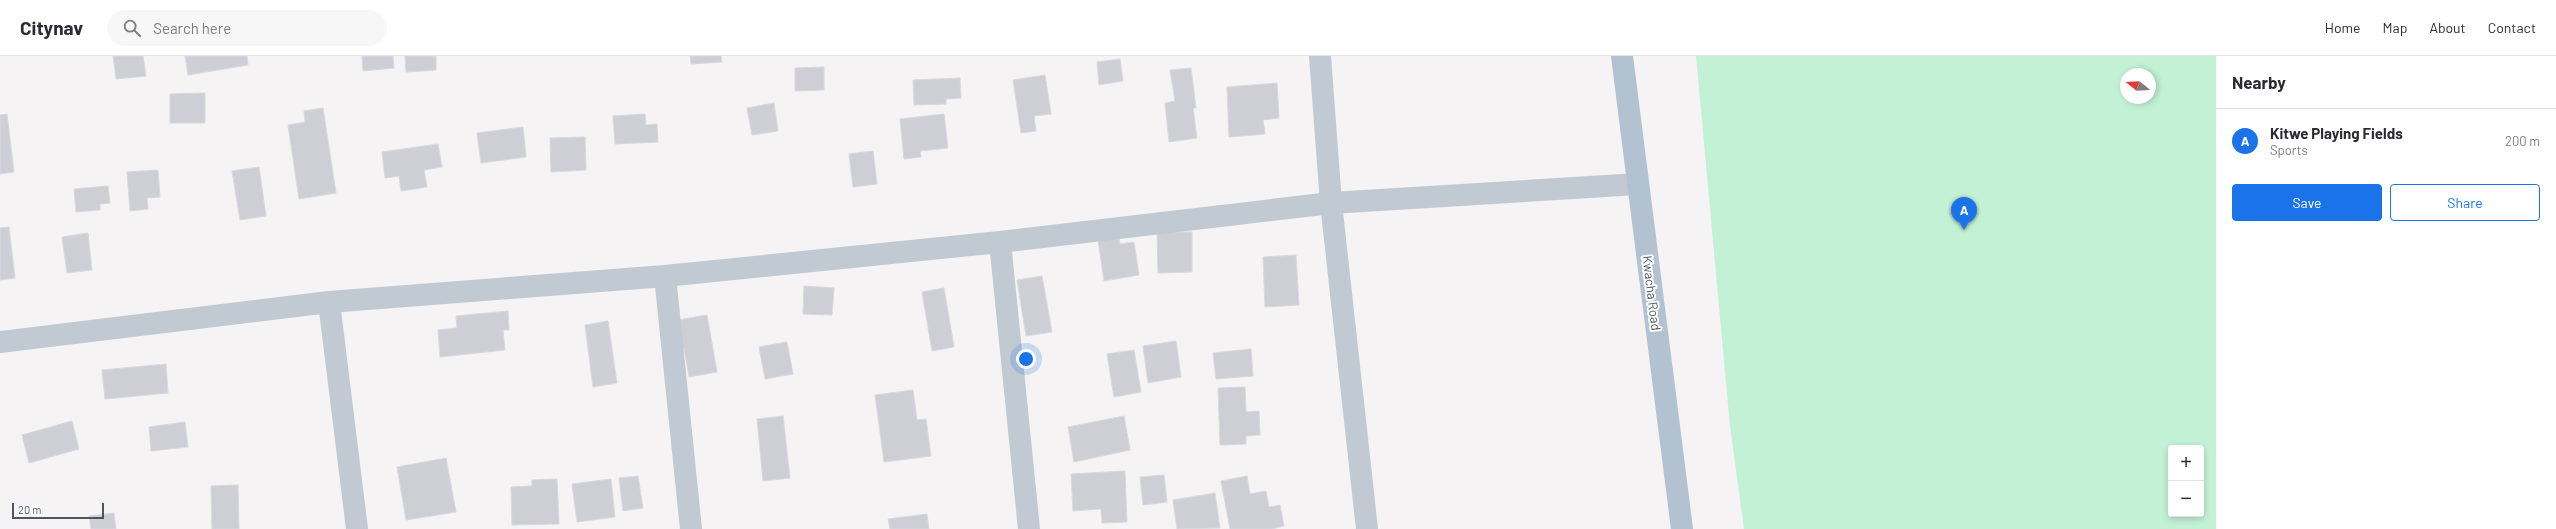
<!DOCTYPE html>
<meta charset="utf-8">
<style>
body{margin:0;font-family:Barlow,sans-serif;background:#f7f7f7;color:#2b2b33}
.controls{position:absolute;right:12px;bottom:12px;display:grid;overflow:hidden;border-radius:4px;box-shadow:0 2px 6px #0003}
.controls button{width:36px;height:36px;display:grid;place-items:center;padding:0;border:0;border-bottom:1px solid #e1e1e2;background:#fff;color:#2b2b33;font:20px sans-serif}
.compass{position:absolute;left:2120px;top:12px;width:36px;height:36px;border-radius:50%;background:#fff;box-shadow:0 2px 6px #0003;rotate:288deg}
.scale{position:absolute;left:12px;bottom:10px;width:92px;box-sizing:border-box;padding-left:4px;border:2px solid #4a5661;border-top:0;font-size:11px;line-height:14px;white-space:nowrap;color:#4a5661;-webkit-text-stroke:3px #fff;paint-order:stroke}
.you{position:absolute;left:1026px;top:303px;width:14px;height:14px;margin:-10px;border:3px solid #fff;border-radius:50%;background:#1a73e8;box-shadow:0 0 0 6px #1a73e833}
.badge{display:grid;place-items:center;width:26px;height:26px;border-radius:50%;background:#1a73e8;color:#fff;font-size:13px;font-weight:700}
.pin{position:absolute;translate:-50% -33px;filter:drop-shadow(0 1px 2px #0008)}
.pin::after{content:'';position:absolute;top:21px;width:14px;height:12px;background:inherit;clip-path:polygon(0 0,100% 0,50% 100%)}
.list{margin:0;padding:0;list-style:none}
h2{display:flex;justify-content:space-between;align-items:center;height:52px;margin:0;padding:0 16px;font-size:17px}
h2 small{font-size:13px;font-weight:400;color:#7c7c81}
.list li{display:grid;grid-template-columns:26px 1fr auto;gap:12px;align-items:center;box-sizing:border-box;height:64px;padding:0 16px;border-top:1px solid #e1e1e2}
.list b{display:block;font-size:15px;white-space:nowrap}
.list p{margin:0;font-size:13px;white-space:nowrap;color:#7c7c81}
.list em{font-size:13px;font-style:normal;color:#7c7c81}
.actions{display:flex;gap:8px;padding:12px 16px}
.actions a{flex:1;padding:9px 0;border:1px solid #1a73e8;border-radius:4px;text-align:center;font-size:14px;color:#1a73e8}
.actions .main{background:#1a73e8;color:#fff}
.icon{flex:none;width:22px;height:22px;fill:none;stroke:currentColor;stroke-width:2;stroke-linecap:round;stroke-linejoin:round}
.map{position:relative;flex:none;width:2216px;height:473px;overflow:hidden}
header{display:flex;align-items:center;gap:24px;box-sizing:border-box;height:56px;padding:0 20px;background:#fff;border-bottom:1px solid #e1e1e2}
header strong{font-size:19px}
nav{display:flex;gap:22px;margin-inline-start:auto;font-size:14px}
.search{width:280px;height:36px;background:#f7f7f7;display:flex;align-items:center;gap:10px;box-sizing:border-box;padding:0 14px;border-radius:22px;color:#7c7c81;font-size:15px}
main{display:flex}
aside{flex:1;background:#fff}
.map>svg:first-child{display:block}
</style>
<header>
<strong>Citynav</strong>
<div class="search"><svg class="icon" aria-label="search" viewBox="0 0 24 24"><circle cx="10" cy="10" r="6"/><path d="M15 15l6 6"/></svg>Search here</div>
<nav><a>Home</a><a>Map</a><a>About</a><a>Contact</a></nav>
</header>
<main>
<div class="map">
<svg width="2216" height="473" viewBox="0 0 2216 473">
<rect width="100%" height="100%" fill="#f5f3f3"/>
<path fill="#c3f1d5" fill-rule="evenodd" d="M 1696,0 L 2216,0 L 2216,473 L 1744,473 L 1730,370 ZM 2126,18 L 2150,18 L 2150,42 L 2126,42 ZM 2171,392 L 2201,392 L 2201,458 L 2171,458 Z"/>
<path fill="#cdcfd5" stroke="#d7d9de" d="M 113,0 L 143,0 L 146,20 L 116,23 Z
M 185,0 L 247,0 L 248,9 L 188,19 Z
M 362,0 L 393,0 L 394,12 L 363,15 Z
M 405,0 L 436,0 L 436,14 L 406,16 Z
M 690,0 L 721,0 L 722,6 L 691,8 Z
M 1120,3 L 1123,25 L 1099,29 L 1097,6 Z
M 824,11 L 824,34 L 795,35 L 795,12 Z
M 1191,12 L 1196,52 L 1193,52 L 1197,82 L 1169,86 L 1165,47 L 1175,45 L 1170,14 Z
M 1045,19 L 1051,58 L 1034,60 L 1036,75 L 1021,77 L 1013,24 Z
M 960,22 L 961,42 L 946,43 L 946,48 L 914,49 L 913,24 Z
M 1277,27 L 1279,62 L 1263,64 L 1265,78 L 1229,81 L 1227,31 Z
M 205,37 L 205,67 L 170,67 L 170,38 Z
M 774,47 L 778,75 L 752,79 L 747,52 Z
M 323,52 L 336,137 L 299,143 L 288,69 L 305,66 L 304,55 Z
M 7,58 L 14,116 L 0,118 L 0,59 Z
M 645,58 L 646,69 L 657,68 L 658,86 L 615,88 L 613,60 Z
M 944,58 L 948,92 L 920,95 L 921,101 L 904,103 L 900,63 Z
M 523,71 L 526,101 L 481,107 L 477,77 Z
M 585,81 L 586,114 L 551,116 L 550,82 Z
M 438,88 L 442,111 L 424,114 L 427,131 L 401,135 L 399,120 L 385,122 L 382,96 Z
M 873,95 L 877,128 L 853,131 L 849,98 Z
M 259,111 L 266,160 L 240,164 L 232,115 Z
M 158,114 L 160,141 L 147,142 L 148,153 L 130,155 L 127,116 Z
M 108,130 L 110,147 L 100,148 L 100,154 L 76,156 L 74,133 Z
M 9,171 L 15,222 L 0,224 L 0,172 Z
M 1157,176 L 1192,176 L 1192,216 L 1158,217 Z
M 88,177 L 92,214 L 67,217 L 62,181 Z
M 1119,180 L 1120,188 L 1134,186 L 1139,219 L 1104,225 L 1098,184 Z
M 1296,199 L 1299,249 L 1265,251 L 1263,201 Z
M 1042,220 L 1052,276 L 1026,280 L 1017,224 Z
M 804,230 L 834,232 L 832,259 L 803,258 Z
M 944,232 L 954,291 L 932,295 L 922,236 Z
M 508,255 L 509,274 L 503,274 L 505,294 L 440,301 L 438,274 L 457,272 L 456,260 Z
M 707,259 L 717,316 L 689,321 L 684,292 L 677,293 L 672,265 Z
M 608,265 L 617,327 L 593,331 L 585,269 Z
M 1176,285 L 1181,321 L 1148,327 L 1143,290 Z
M 787,286 L 793,318 L 765,323 L 759,291 Z
M 1251,293 L 1253,320 L 1216,323 L 1213,297 Z
M 1134,294 L 1141,336 L 1114,341 L 1107,298 Z
M 166,308 L 168,337 L 105,343 L 102,314 Z
M 1245,331 L 1246,356 L 1259,355 L 1260,379 L 1246,380 L 1246,388 L 1220,389 L 1218,332 Z
M 913,334 L 917,364 L 926,363 L 931,400 L 884,406 L 875,339 Z
M 783,360 L 790,422 L 763,425 L 757,363 Z
M 1124,360 L 1130,394 L 1074,406 L 1068,371 Z
M 72,365 L 79,393 L 29,407 L 22,379 Z
M 185,366 L 188,391 L 151,395 L 149,371 Z
M 446,402 L 456,456 L 406,464 L 397,411 Z
M 1125,415 L 1127,466 L 1102,467 L 1101,453 L 1073,455 L 1071,418 Z
M 1164,419 L 1167,446 L 1143,449 L 1140,421 Z
M 638,420 L 643,452 L 623,455 L 619,422 Z
M 1247,420 L 1250,438 L 1266,435 L 1269,451 L 1280,449 L 1284,470 L 1272,473 L 1230,473 L 1221,425 Z
M 557,423 L 559,468 L 512,469 L 511,431 L 532,430 L 532,424 Z
M 611,423 L 615,461 L 577,466 L 572,428 Z
M 238,429 L 239,473 L 212,473 L 211,430 Z
M 1215,437 L 1220,472 L 1177,473 L 1173,444 Z
M 114,457 L 116,473 L 91,473 L 89,460 Z
M 927,458 L 929,473 L 890,473 L 888,463 Z"/>
<g fill="none" stroke-linecap="round" stroke-linejoin="round">
<path stroke="#c1cad2" stroke-width="22" d="M 1320,0 L 1331,147 L 1367,473
M 1000,186 L 1029,473
M 665,220 L 691,473
M 329,246 L 357,473
M 0,286 L 329,246 L 665,220 L 1000,186 L 1331,147 L 1638,128"/>
<path stroke="#b3c2d1" stroke-width="22" d="M 1622,0 L 1682,473"/>
</g>
<g text-anchor="middle" dominant-baseline="central" stroke-width="4" stroke-linejoin="round" paint-order="stroke">
<g font-size="13" fill="#4a5661" stroke="#fff">
<text transform="translate(1652 237) rotate(83)">Kwacha Road</text>
</g>
</g>
</svg>
<div class="controls">
<button>+</button>
<button>−</button>
</div>
<svg class="compass" viewBox="-18 -18 36 36"><path d="M0-13l5 13h-10z" fill="#e53935"/><path d="M0 13l5-13h-10z" fill="#7c7c81"/></svg>
<div class="scale">20 m</div>
<div class="you"></div>
<div class="pin badge" style="left:1964px;top:174px">A</div>
</div>
<aside>
<h2>Nearby<small></small></h2>
<ul class="list">
<li><span class="badge">A</span><div><b>Kitwe Playing Fields</b><p>Sports</p></div><em>200 m</em></li>
</ul>
<div class="actions"><a class="main">Save</a><a>Share</a></div>
</aside>
</main>
